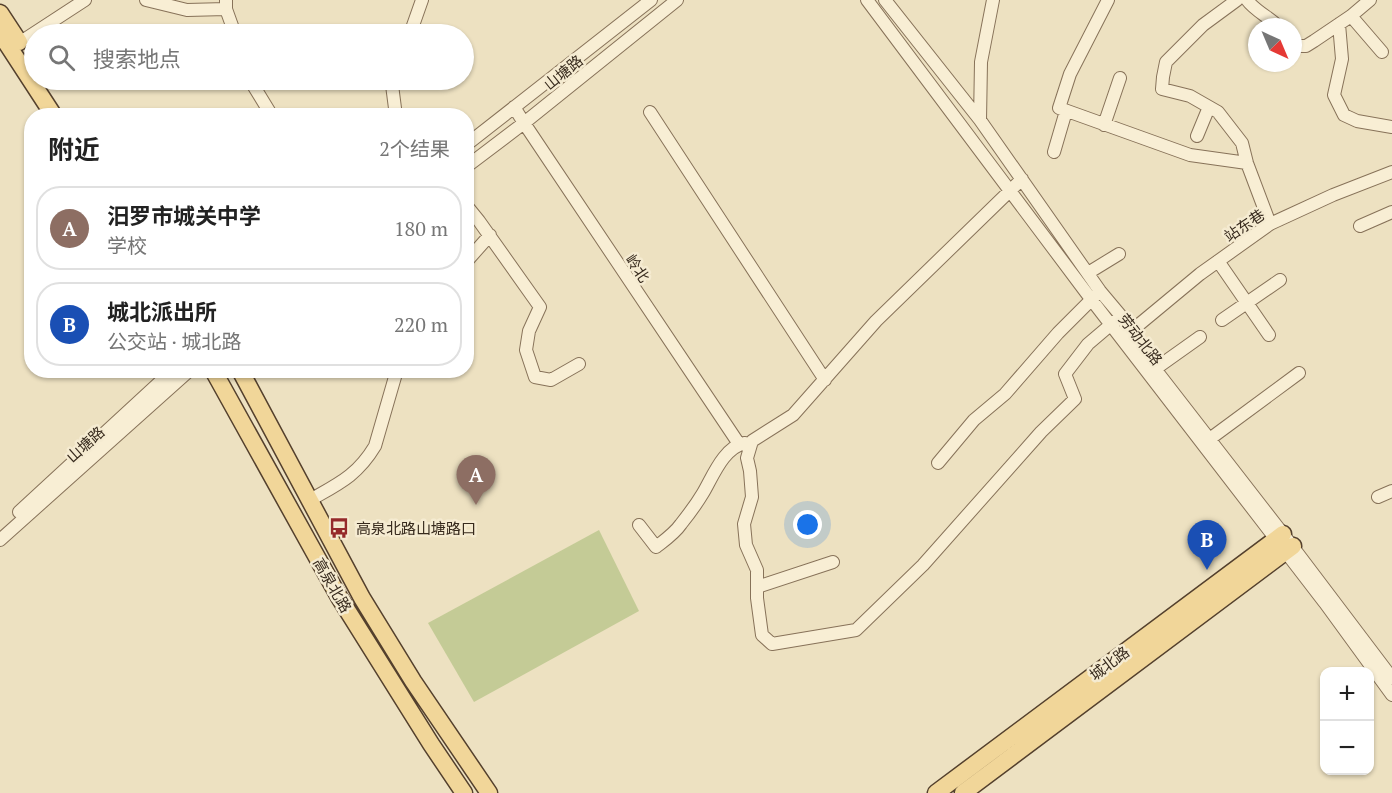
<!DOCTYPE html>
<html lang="zh">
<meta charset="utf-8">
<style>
body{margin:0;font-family:"PT Serif","Noto Sans SC",serif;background:#f6f6f6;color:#222}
.controls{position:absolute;right:18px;bottom:18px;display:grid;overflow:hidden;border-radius:12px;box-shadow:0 2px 4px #0004}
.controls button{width:54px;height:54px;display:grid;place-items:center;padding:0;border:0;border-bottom:2px solid #e0e0e0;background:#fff;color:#222;font:30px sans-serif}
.compass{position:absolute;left:1248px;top:18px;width:54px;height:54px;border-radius:50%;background:#fff;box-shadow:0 2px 4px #0004;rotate:136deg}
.you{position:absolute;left:808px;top:525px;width:21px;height:21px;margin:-15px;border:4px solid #fff;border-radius:50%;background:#1a73e8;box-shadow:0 0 0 9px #1a73e833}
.badge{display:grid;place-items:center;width:39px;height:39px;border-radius:50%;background:#952a2a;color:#fff;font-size:20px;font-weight:700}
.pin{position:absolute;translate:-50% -50px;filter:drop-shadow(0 2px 3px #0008)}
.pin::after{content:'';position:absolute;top:32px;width:21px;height:18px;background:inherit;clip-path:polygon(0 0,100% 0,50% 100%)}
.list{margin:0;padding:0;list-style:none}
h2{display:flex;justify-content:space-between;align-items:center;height:78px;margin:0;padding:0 24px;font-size:26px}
h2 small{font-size:20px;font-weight:400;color:#767676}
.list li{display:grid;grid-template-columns:39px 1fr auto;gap:18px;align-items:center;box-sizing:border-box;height:84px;margin:0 12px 12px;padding:0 12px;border:2px solid #e0e0e0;border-radius:24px}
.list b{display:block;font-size:22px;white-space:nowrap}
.list p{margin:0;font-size:20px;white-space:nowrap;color:#767676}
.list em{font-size:20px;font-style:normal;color:#767676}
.icon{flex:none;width:33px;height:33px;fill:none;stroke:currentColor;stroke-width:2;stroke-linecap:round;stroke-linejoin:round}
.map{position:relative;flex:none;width:1392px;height:793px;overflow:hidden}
.search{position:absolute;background:#fff;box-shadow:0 2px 4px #0004;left:24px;top:24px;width:450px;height:66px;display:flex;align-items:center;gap:15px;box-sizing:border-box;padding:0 21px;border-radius:33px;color:#767676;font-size:22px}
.panel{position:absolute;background:#fff;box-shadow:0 2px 4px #0004;left:24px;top:108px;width:450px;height:270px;border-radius:24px}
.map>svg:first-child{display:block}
</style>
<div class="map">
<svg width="1392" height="793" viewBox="0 0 1392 793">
<rect width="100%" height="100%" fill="#ede1c1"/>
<path fill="#c4cb96" d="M 599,530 L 639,611 L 474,702 L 428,623 Z"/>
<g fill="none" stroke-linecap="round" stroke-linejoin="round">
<g stroke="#877259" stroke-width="14">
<path id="minor" d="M 146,0 L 187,10 L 226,9
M 226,0 L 226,9 L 235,34
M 867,0 L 1091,299 L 1325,603 L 1392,695
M 885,0 L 980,120 L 1100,291 L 1121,316 L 1130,332 L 1155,369 L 1283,534 L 1392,678
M 1108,0 L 1070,74 L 1059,108 L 1190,155 L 1247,163
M 1237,0 L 1203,25 L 1166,62 L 1163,77 L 1162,89 L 1190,96 L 1218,112 L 1242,143 L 1247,163 L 1270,224
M 1247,0 C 1255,11 1269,17 1279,27
M 1351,16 L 1382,52
M 1339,24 L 1342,59 L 1334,95 L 1344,115 L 1357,121 L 1392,127
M 410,34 L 422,0
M 19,43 L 85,0
M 1293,46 L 1306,46 L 1314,41 L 1351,16 L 1370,0
M 250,80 L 272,116
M 394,80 L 392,85 L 396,116
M 514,107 L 524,123 L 739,444
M 650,112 L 825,380
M 980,120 L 981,62 L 993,0
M 1104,125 L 1120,78
M 1197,136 L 1209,107
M 466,145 L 651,0
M 1054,152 L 1066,111
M 466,167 L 524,123 L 677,0
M 1022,179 L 876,321 L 793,415 L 752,441 L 747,458 L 750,471 L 752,497 L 744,524 L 746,545 L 757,570 L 757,598 L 762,635 L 772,644 L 856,630 L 923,565 L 1041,432 L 1075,399 L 1065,374 L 1088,344 L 1121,316
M 466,205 L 479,221 L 540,307 L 529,331 L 526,350 L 535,377 L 551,380 L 579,364
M 1360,226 L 1392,212
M 1218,261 L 1269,335
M 466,262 L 490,235
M 1088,273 L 1119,254
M 1222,320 L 1280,280
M 1130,332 L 1200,274 L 1270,224 L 1333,195 L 1392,172
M 1155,369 L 1200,337
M 1211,438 L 1299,373
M 938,463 L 974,420 L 1005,394 L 1058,333 L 1097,294
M 1378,497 L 1392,491
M 310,500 C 338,484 357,476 375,446 L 397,370
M 19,512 L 173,370
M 639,525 L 656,547 C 665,540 675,533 681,524 C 689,514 697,503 703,493 C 713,476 724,447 745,443
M 0,540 L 190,370
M 757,587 L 833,562"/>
</g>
<g stroke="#54402d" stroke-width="19">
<path id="major" d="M 0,13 L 19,42
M 0,33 L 54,116
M 213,370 L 339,597 L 431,744 L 464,793
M 240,370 L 362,598 L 413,681 L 489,793
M 936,793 L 1283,534
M 963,793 L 1293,546"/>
</g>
<use href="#minor" stroke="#f8eed4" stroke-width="12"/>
<use href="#major" stroke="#f1d699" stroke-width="16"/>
</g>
<defs>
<g id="bus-bare" transform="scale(1.62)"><path d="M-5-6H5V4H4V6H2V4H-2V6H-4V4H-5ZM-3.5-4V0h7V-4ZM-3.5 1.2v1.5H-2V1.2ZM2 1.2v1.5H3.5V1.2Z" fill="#952a2a" stroke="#f5ebd1" stroke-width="2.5" paint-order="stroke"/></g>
</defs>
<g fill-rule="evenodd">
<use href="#bus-bare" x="339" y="528"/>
</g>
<g text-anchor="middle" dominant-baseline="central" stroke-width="5" stroke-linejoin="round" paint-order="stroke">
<g font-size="15" fill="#372a1d" stroke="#f5ebd1">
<text transform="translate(563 72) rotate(-39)">山塘路</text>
<text transform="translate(1244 225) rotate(-34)">站东巷</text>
<text transform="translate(638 268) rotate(56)">岭北</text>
<text transform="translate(1141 339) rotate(52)">劳动北路</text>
<text transform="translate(85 444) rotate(-42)">山塘路</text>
<text transform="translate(333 585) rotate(60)">高泉北路</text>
<text transform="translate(1109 663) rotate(-37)">城北路</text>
</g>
<g font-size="15" fill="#372a1d" stroke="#f5ebd1" text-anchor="start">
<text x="356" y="528">高泉北路山塘路口</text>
</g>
</g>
</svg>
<div class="controls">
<button>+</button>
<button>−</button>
</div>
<svg class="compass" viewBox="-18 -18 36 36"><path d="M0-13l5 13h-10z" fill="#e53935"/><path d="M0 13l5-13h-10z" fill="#767676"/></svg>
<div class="you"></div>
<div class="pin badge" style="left:476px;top:505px;background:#8d6e63">A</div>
<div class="pin badge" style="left:1207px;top:570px;background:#1a4fb4">B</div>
<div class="search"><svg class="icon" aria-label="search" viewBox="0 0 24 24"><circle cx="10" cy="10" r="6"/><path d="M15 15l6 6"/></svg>搜索地点</div>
<section class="panel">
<h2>附近<small>2个结果</small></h2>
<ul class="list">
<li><span class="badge" style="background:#8d6e63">A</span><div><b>汨罗市城关中学</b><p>学校</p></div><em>180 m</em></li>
<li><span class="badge" style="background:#1a4fb4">B</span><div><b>城北派出所</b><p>公交站 · 城北路</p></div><em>220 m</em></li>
</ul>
</section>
</div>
